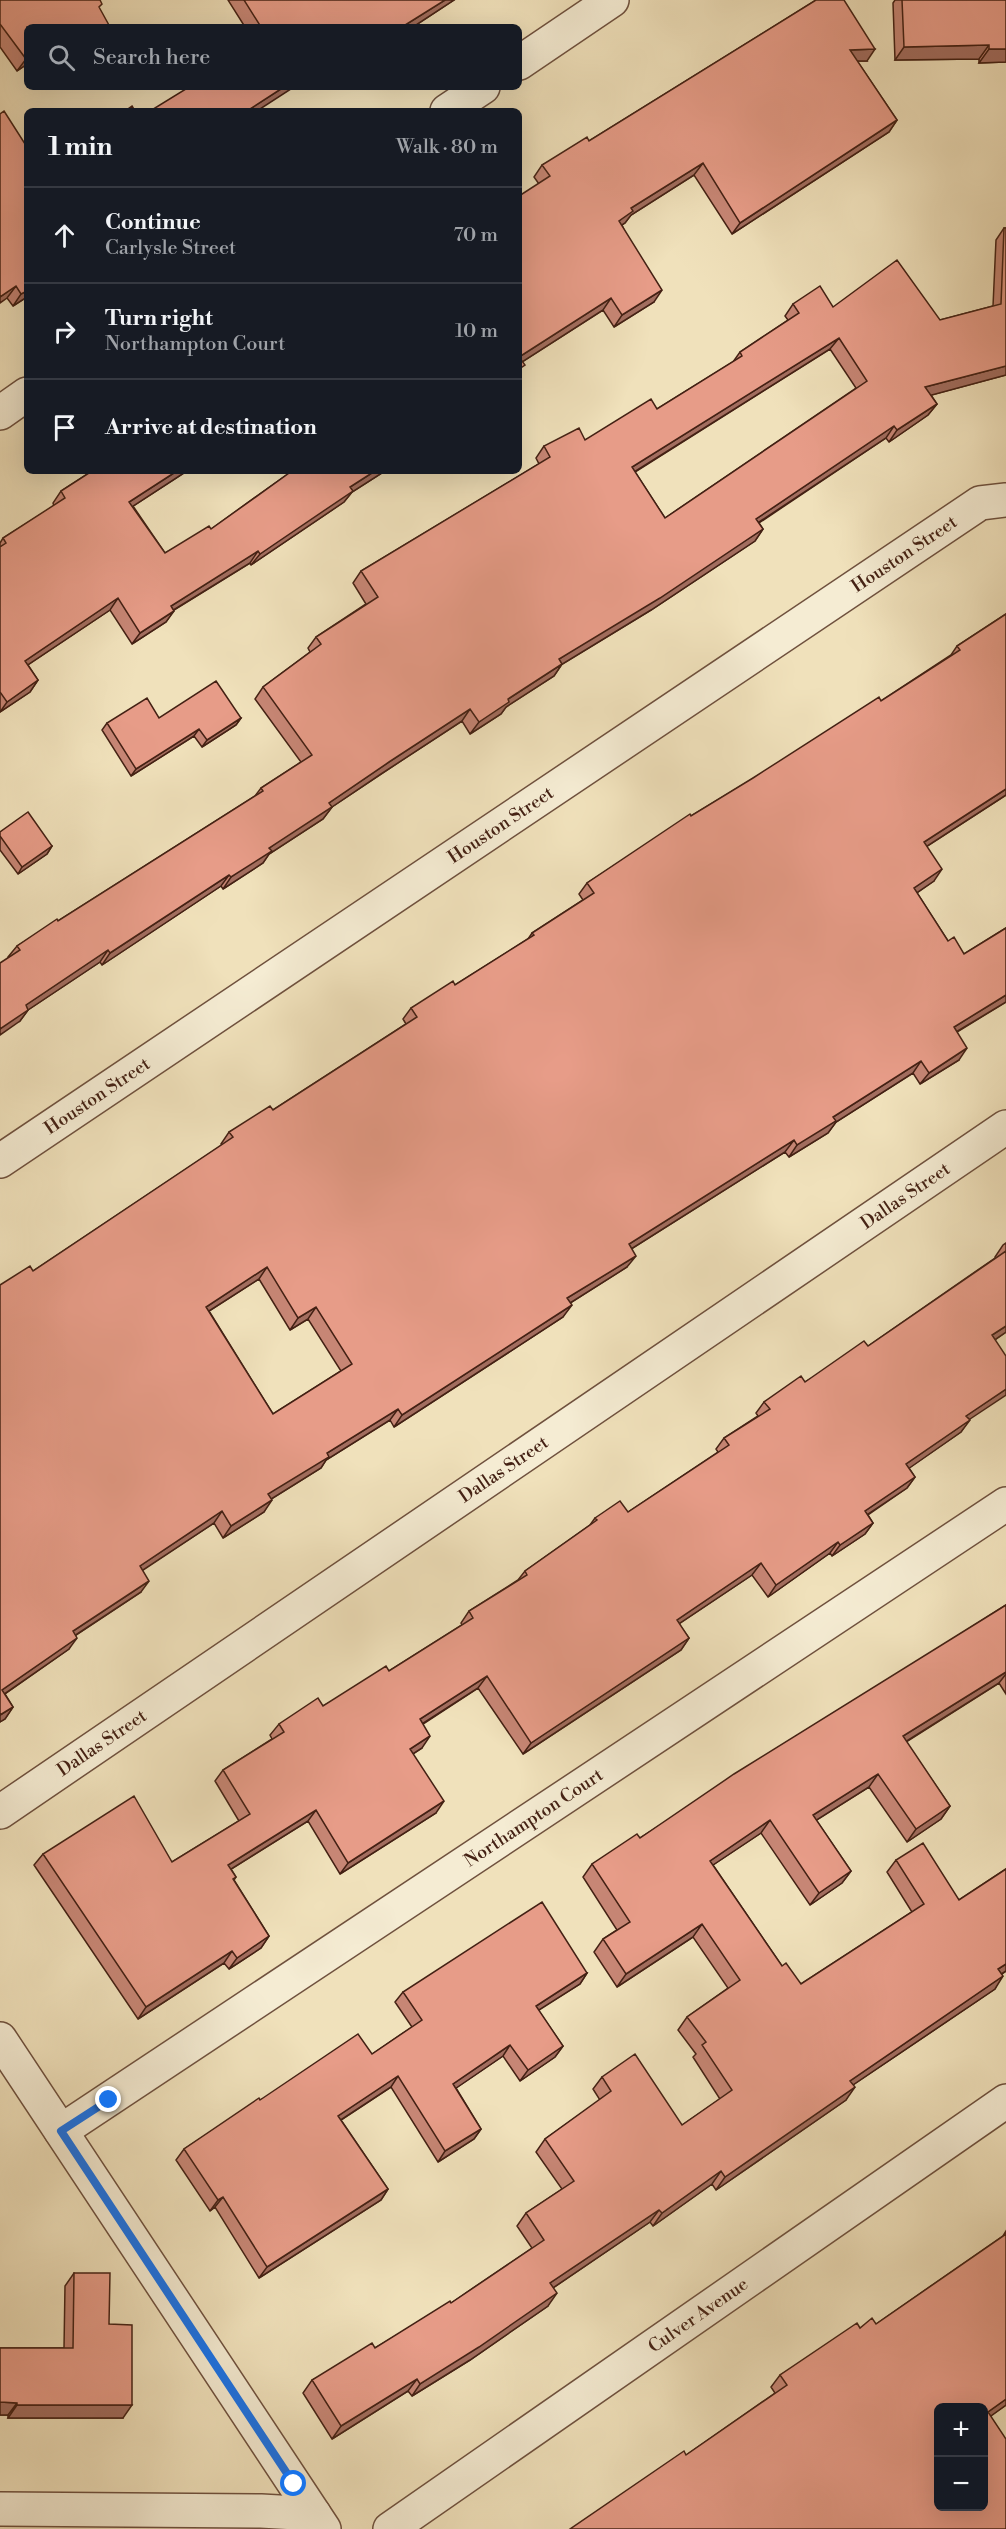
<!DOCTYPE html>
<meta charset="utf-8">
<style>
body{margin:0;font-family:"Libre Bodoni",serif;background:#20242c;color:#f1f3f6}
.controls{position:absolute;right:18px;bottom:18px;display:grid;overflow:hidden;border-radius:9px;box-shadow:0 6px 24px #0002}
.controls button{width:54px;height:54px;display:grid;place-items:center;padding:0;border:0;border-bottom:2px solid #363941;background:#171b24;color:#f1f3f6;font:30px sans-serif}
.stop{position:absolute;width:18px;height:18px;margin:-14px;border:4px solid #1a73e8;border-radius:50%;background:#fff}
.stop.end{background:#1a73e8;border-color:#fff;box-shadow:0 2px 6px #0008}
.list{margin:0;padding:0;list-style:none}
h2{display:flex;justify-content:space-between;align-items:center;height:78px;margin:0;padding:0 24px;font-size:26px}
h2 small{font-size:20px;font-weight:400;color:#9ea1a6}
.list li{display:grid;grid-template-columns:39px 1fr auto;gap:18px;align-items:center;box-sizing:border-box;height:96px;padding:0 24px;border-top:2px solid #363941}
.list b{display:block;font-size:22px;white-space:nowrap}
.list p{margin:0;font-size:20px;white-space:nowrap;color:#9ea1a6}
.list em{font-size:20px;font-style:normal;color:#9ea1a6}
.icon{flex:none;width:33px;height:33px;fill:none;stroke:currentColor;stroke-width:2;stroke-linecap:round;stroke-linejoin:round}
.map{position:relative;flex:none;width:1006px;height:2529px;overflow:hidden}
.search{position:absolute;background:#171b24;box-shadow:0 6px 24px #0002;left:24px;top:24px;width:498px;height:66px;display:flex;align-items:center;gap:15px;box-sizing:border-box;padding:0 21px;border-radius:9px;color:#9ea1a6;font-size:22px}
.panel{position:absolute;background:#171b24;box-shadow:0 6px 24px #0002;left:24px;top:108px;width:498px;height:366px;border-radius:9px}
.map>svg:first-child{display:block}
</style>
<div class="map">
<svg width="1006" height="2529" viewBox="0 0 1006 2529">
<rect width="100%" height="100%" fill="#f0e1bb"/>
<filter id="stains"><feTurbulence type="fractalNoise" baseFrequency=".00333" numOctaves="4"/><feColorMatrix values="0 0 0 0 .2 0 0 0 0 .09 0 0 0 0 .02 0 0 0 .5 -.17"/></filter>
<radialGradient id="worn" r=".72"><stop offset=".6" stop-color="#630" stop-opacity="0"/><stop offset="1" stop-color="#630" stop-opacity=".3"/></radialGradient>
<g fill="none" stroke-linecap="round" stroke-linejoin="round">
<g stroke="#6f513e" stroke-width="36">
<g id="street">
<path d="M 519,63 L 612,0"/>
<path d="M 447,111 L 483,87"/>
<path d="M 0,413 L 27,394"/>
<path id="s1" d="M 0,1161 L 980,503 L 1006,500"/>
<path id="s2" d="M 0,1812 L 1006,1127"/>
<path d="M 0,2039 L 324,2529"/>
<path id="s3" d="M 61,2131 L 1006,1504"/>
<path d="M 0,2509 L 261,2511 L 314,2514"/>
<path id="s4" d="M 390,2529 L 1006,2101"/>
</g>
</g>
<use href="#street" stroke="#f5ecd3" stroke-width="33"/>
</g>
<path fill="#c78675" stroke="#442114" stroke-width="1.5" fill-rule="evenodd" d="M 0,0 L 27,27 L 27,64 L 17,71 L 0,47 Z
M 228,0 L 454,0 L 413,27 L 245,27 Z
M 816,0 L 867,61 L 857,61 L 897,120 L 889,132 L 732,234 L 694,175 L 631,215 L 625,223 L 622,225 L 654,302 L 614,327 L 603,310 L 522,362 L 539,184 L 534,177 L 542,165 L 589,141 Z
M 895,0 L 1006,0 L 1006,62 L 979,63 L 979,59 L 895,60 L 893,3 Z
M 0,114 L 27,297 L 13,306 L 7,298 Z
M 1004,228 L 1006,228 L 1006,375 L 931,395 L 937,404 L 928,415 L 889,442 L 886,438 L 759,523 L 763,529 L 755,541 L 651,610 L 562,664 L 554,676 L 506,707 L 501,714 L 470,734 L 462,721 L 381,774 L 332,807 L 323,819 L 269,854 L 263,863 L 223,889 L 221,886 L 102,965 L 100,962 L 28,1010 L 20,1021 L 8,957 L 17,946 L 58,921 L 255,796 L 261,788 L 301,762 L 255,699 L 263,687 L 310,652 L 308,648 L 316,637 L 366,604 L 353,583 L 361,571 L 539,464 L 536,458 L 544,446 L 585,440 L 657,409 L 733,362 L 740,352 L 788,320 L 785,316 L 793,304 L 833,307 L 940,320 L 993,306 L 996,240 ZM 830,349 L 856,388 L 665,518 L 635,472 Z
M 92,471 L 187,471 L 133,506 L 165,553 L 211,529 L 292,471 L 385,471 L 352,492 L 344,502 L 251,565 L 250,563 L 174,610 L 166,622 L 132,644 L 110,610 L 28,665 L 38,680 L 30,692 L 0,712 L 0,543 L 3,538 L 54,506 L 53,503 L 61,491 Z
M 1006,614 L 1006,795 L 927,846 L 934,881 L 917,893 L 948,941 L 964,954 L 1006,928 L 1006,1002 L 957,1032 L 959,1060 L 920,1084 L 913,1073 L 836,1122 L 828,1133 L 789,1157 L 785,1152 L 631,1249 L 627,1267 L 570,1303 L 563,1317 L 394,1427 L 390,1420 L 326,1460 L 321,1468 L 271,1499 L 264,1512 L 223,1538 L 214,1523 L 142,1570 L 141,1592 L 76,1635 L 69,1649 L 5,1694 L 13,1707 L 5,1719 L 0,1722 L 33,1271 L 222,1145 L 221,1144 L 229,1132 L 273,1110 L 406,1024 L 403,1019 L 411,1008 L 455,985 L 528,939 L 532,933 L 583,900 L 579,894 L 587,883 L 691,816 L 881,701 L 951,655 L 957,646 ZM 259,1279 L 290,1330 L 308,1319 L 341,1371 L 273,1414 L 209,1311 Z
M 159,718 L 241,718 L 236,725 L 202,747 L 194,736 L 131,776 L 102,730 L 107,723 Z
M 0,832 L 52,846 L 47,854 L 18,874 L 0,850 Z
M 1006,1243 L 1006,1332 L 995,1340 L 969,1420 L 961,1432 L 909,1468 L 915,1477 L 907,1488 L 868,1515 L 873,1523 L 865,1534 L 832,1556 L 830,1553 L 768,1597 L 752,1575 L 679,1624 L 689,1638 L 681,1650 L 523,1754 L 478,1688 L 423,1724 L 422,1748 L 413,1754 L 436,1813 L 340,1874 L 308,1821 L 231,1869 L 236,1877 L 234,1880 L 269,1936 L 261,1948 L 229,1969 L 224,1963 L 138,2019 L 34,1865 L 43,1854 L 172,1862 L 239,1821 L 215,1781 L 223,1770 L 272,1739 L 270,1735 L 279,1724 L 323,1706 L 389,1671 L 462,1625 L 461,1623 L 469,1611 L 518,1580 L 525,1571 L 590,1525 L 595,1518 L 628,1512 L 718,1452 L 716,1449 L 724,1438 L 758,1416 L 756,1413 L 764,1402 L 805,1382 L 868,1346 L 995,1258 L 995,1257 L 1003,1245 Z
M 1006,1605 L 1006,1694 L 999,1683 L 906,1742 L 950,1806 L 941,1819 L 907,1842 L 869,1787 L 816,1820 L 851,1871 L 842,1883 L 810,1905 L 761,1833 L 713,1865 L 782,1966 L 801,1984 L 912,1912 L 887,1872 L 896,1860 L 959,1900 L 1006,1869 L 1006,1971 L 1002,1974 L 995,1989 L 853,2085 L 846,2100 L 716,2190 L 712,2184 L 653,2226 L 650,2222 L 553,2288 L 548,2306 L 470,2360 L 412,2396 L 408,2391 L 332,2439 L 303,2393 L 312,2380 L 375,2348 L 451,2303 L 532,2248 L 517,2226 L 526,2213 L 562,2189 L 536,2152 L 545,2139 L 600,2100 L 593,2089 L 602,2077 L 682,2125 L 720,2099 L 693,2057 L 696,2054 L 678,2030 L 687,2017 L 728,1988 L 693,1937 L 617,1987 L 594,1952 L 603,1939 L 617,1930 L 583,1877 L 592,1864 L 640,1838 Z
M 587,1973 L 580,1984 L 538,2010 L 563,2046 L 555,2057 L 520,2081 L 503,2056 L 456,2088 L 481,2129 L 474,2139 L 438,2162 L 391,2087 L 341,2120 L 388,2189 L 381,2200 L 259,2278 L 215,2207 L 210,2211 L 176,2160 L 184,2149 L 260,2100 L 372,2054 L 412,2027 L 395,2002 L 403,1992 Z
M 1006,2231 L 1006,2405 L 990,2416 L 686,2455 L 775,2393 L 771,2387 L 780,2375 L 860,2328 L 876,2324 L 1003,2236 Z
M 74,2273 L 109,2324 L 123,2418 L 8,2418 L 8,2415 L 0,2415 L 0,2348 L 64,2348 L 65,2286 Z"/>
<path fill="#a26d5f" stroke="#442114" stroke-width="1.5" d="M 445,0 L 454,0 L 413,27 L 402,27 Z
M 989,45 L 979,59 L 895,60 L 904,47 Z
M 875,49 L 867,61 L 841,61 L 850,50 Z
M 989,49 L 1006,49 L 1006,62 L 979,63 Z
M 27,58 L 27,64 L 17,71 L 26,59 Z
M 284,87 L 294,87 L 257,111 L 247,111 Z
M 897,120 L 889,132 L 732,234 L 740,223 Z
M 703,163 L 694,175 L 631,215 L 625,223 L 611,232 L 619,221 L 631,208 Z
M 16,286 L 7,298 L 0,303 L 0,297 Z
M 662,290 L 654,302 L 614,327 L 622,315 Z
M 27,291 L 27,297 L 13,306 L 21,294 Z
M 611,298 L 603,310 L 519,364 L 519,357 Z
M 839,338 L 830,349 L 623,479 L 632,467 Z
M 1006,366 L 1006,375 L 917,399 L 925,387 Z
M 937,404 L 928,415 L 889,442 L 897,430 Z
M 894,426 L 886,438 L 747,530 L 756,519 Z
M 177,471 L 187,471 L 121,514 L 129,502 Z
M 375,471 L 385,471 L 352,492 L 344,502 L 251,565 L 260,554 L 350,487 Z
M 763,529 L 755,541 L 651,610 L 551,671 L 559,659 Z
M 258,551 L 250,563 L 162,617 L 171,606 Z
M 118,598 L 110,610 L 17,672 L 25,661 Z
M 174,611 L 166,622 L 132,644 L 140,633 Z
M 562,664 L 554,676 L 506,707 L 501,714 L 470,734 L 479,722 L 508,699 Z
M 38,680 L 30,692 L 0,712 L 7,702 Z
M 470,709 L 462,721 L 381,774 L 332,807 L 323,819 L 269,854 L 263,863 L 223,889 L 231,877 L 329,803 L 389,762 Z
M 241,718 L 236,725 L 202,747 L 207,740 Z
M 199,729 L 194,736 L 131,776 L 136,769 Z
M 1006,789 L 1006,795 L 915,854 L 924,842 Z
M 52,846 L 47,854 L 18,874 L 22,867 Z
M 942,869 L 934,881 L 906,900 L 914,888 Z
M 229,875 L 221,886 L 102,965 L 110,953 Z
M 108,950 L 100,962 L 28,1010 L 20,1021 L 0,1035 L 0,1029 L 26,1005 Z
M 1006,995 L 1006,1002 L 946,1038 L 954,1027 Z
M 967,1048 L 959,1060 L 920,1084 L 929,1073 Z
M 921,1061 L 913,1073 L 836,1122 L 828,1133 L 789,1157 L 797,1145 L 833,1117 Z
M 794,1140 L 785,1152 L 620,1256 L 629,1244 Z
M 636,1256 L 627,1267 L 559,1310 L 567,1298 Z
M 267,1267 L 259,1279 L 198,1318 L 206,1307 Z
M 572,1305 L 563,1317 L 394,1427 L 402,1415 Z
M 316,1307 L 308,1319 L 290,1330 L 298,1318 Z
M 1006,1326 L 1006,1332 L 984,1347 L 992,1335 Z
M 1006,1389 L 1006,1395 L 958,1427 L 966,1416 Z
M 398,1409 L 390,1420 L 326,1460 L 321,1468 L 260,1506 L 268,1494 L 327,1453 Z
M 970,1420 L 961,1432 L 898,1476 L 906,1464 Z
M 915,1477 L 907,1488 L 856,1522 L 865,1511 Z
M 272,1500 L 264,1512 L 223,1538 L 231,1526 Z
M 222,1511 L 214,1523 L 131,1578 L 140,1566 Z
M 873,1523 L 865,1534 L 832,1556 L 840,1545 Z
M 838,1542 L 830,1553 L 768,1597 L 776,1585 Z
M 761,1563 L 752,1575 L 668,1631 L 677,1620 Z
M 149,1581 L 141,1592 L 65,1642 L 73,1631 Z
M 77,1638 L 69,1649 L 0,1697 L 2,1690 Z
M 689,1638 L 681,1650 L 523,1754 L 531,1743 Z
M 1006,1672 L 1006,1674 L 999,1683 L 894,1749 L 903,1736 Z
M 487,1676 L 478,1688 L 411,1731 L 420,1719 Z
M 13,1707 L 5,1719 L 0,1722 L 0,1715 Z
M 430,1736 L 422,1748 L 402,1761 L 410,1749 Z
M 878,1774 L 869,1787 L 804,1828 L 813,1815 Z
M 444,1801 L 436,1813 L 340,1874 L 348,1863 Z
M 950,1806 L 941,1819 L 907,1842 L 916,1829 Z
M 316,1810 L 308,1821 L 220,1876 L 228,1865 Z
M 770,1820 L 761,1833 L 701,1873 L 710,1861 Z
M 851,1871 L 842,1883 L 810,1905 L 819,1893 Z
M 702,1924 L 693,1937 L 617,1987 L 626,1974 Z
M 269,1936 L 261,1948 L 229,1969 L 237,1958 Z
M 232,1951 L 224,1963 L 138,2019 L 146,2007 Z
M 1006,1964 L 1006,1971 L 989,1982 L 998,1969 Z
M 587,1973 L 580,1984 L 528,2017 L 536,2006 Z
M 1003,1976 L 995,1989 L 841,2093 L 850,2081 Z
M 510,2045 L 503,2056 L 446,2095 L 453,2084 Z
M 563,2046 L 555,2057 L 520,2081 L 528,2070 Z
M 398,2076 L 391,2087 L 330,2127 L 338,2116 Z
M 855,2087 L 846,2100 L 716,2190 L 725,2177 Z
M 481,2129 L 474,2139 L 438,2162 L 445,2151 Z
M 721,2171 L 712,2184 L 653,2226 L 662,2213 Z
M 388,2189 L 381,2200 L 259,2278 L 267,2267 Z
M 223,2197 L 215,2207 L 210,2211 L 218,2200 Z
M 659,2210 L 650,2222 L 541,2296 L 550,2283 Z
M 557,2293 L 548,2306 L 470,2360 L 412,2396 L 420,2384 Z
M 417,2379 L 408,2391 L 332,2439 L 341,2426 Z
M 1006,2399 L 1006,2405 L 984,2421 L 988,2412 Z
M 0,2402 L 17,2403 L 8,2415 L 0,2415 Z
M 17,2405 L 132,2405 L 123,2418 L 8,2418 Z"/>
<path fill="#e79c88" stroke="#442114" stroke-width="1.5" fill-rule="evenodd" d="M 0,0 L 100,0 L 102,4 L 99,7 L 110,27 L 27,27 L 27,58 L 26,59 L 0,24 Z
M 244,0 L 445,0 L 402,27 L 261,27 Z
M 816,0 L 844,0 L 875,49 L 850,50 L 897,120 L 740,223 L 703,163 L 631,208 L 633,211 L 619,221 L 662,290 L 622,315 L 611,298 L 519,357 L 525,365 L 519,369 L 519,196 L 550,176 L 542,165 L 587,137 L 589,141 Z
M 902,0 L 1006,0 L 1006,49 L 989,49 L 989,45 L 904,47 Z
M 189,87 L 193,87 L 194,89 L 197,87 L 284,87 L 247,111 L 150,111 Z
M 132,106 L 135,111 L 125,111 Z
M 4,111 L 27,147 L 27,291 L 21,294 L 16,286 L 0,297 L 0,114 Z
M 1004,228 L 1006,228 L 1006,366 L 925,387 L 937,404 L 897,430 L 894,426 L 756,519 L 763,529 L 660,598 L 559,659 L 562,664 L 508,699 L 509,702 L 479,722 L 470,709 L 389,762 L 329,803 L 332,807 L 269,848 L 272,851 L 231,877 L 229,875 L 110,953 L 108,950 L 26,1005 L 28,1010 L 0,1029 L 0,963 L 20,950 L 17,946 L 57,919 L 58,921 L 263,791 L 261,788 L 312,755 L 263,687 L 321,644 L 316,637 L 378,597 L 361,571 L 550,457 L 544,446 L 579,428 L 585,440 L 651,399 L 657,409 L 742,356 L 740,352 L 799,313 L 793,304 L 820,286 L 833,307 L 897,260 L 940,320 L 1001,304 ZM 839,338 L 867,381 L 665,518 L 632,467 Z
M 92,471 L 177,471 L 129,502 L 165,553 L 209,526 L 211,529 L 292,471 L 375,471 L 350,487 L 353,491 L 260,554 L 258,551 L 171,606 L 174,611 L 140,633 L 118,598 L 25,661 L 38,680 L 7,702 L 0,692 L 0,547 L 6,543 L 3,538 L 65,498 L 61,491 Z
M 1006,614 L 1006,789 L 924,842 L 942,869 L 914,888 L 948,941 L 954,937 L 964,954 L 1006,928 L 1006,995 L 954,1027 L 967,1048 L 929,1073 L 921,1061 L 833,1117 L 836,1121 L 797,1145 L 794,1140 L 629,1244 L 636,1256 L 567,1298 L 572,1305 L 402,1415 L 398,1409 L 327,1453 L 329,1457 L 268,1494 L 272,1500 L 231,1526 L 222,1511 L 140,1566 L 149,1581 L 73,1631 L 77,1638 L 2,1690 L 13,1707 L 0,1715 L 0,1285 L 30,1266 L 33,1271 L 233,1137 L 229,1132 L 270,1106 L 273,1110 L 417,1017 L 411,1008 L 453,981 L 455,985 L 534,935 L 532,933 L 594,893 L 587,883 L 690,814 L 691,816 L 753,778 L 879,697 L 881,701 L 960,650 L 957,646 ZM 267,1267 L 298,1318 L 316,1307 L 352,1364 L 273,1414 L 206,1307 Z
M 216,681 L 241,718 L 207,740 L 199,729 L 136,769 L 107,723 L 147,698 L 159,718 Z
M 28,812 L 52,846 L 22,867 L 0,836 L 0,832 Z
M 1006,1251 L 1006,1326 L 992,1335 L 1006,1356 L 1006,1389 L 966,1416 L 970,1420 L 906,1464 L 915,1477 L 865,1511 L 873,1523 L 840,1545 L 838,1542 L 776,1585 L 761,1563 L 677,1620 L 689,1638 L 531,1743 L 487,1676 L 420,1719 L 430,1736 L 410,1749 L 444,1801 L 348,1863 L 316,1810 L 228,1865 L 236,1877 L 233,1879 L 269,1936 L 237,1958 L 232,1951 L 146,2007 L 43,1854 L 134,1796 L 172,1862 L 250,1814 L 223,1770 L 284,1732 L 279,1724 L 318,1698 L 323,1706 L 386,1666 L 389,1671 L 473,1618 L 469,1611 L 527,1575 L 525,1571 L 597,1520 L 595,1518 L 620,1501 L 628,1512 L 729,1445 L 724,1438 L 770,1409 L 764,1402 L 801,1376 L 805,1382 L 864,1341 L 868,1346 Z
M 1006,1605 L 1006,1672 L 903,1736 L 950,1806 L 916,1829 L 878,1774 L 813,1815 L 851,1871 L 819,1893 L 770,1820 L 710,1861 L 782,1966 L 786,1963 L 801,1984 L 924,1904 L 896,1860 L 923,1843 L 959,1900 L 1006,1869 L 1006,1964 L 998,1969 L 1003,1976 L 850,2081 L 855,2087 L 725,2177 L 721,2171 L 662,2213 L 659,2210 L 550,2283 L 557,2293 L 479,2347 L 420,2384 L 417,2379 L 341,2426 L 312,2380 L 372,2343 L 375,2348 L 450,2301 L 451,2303 L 544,2240 L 526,2213 L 574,2181 L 545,2139 L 611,2091 L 602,2077 L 635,2054 L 682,2125 L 732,2090 L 702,2045 L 706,2042 L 687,2017 L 740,1980 L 702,1924 L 626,1974 L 603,1939 L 630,1922 L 592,1864 L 637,1834 L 640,1838 L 734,1774 Z
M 542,1902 L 587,1973 L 536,2006 L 563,2046 L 528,2070 L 510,2045 L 453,2084 L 481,2129 L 445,2151 L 398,2076 L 338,2116 L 388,2189 L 267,2267 L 223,2197 L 218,2200 L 184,2149 L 259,2098 L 260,2100 L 358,2034 L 372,2054 L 422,2020 L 403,1992 Z
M 1006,2234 L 1006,2399 L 988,2412 L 1006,2439 L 1006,2529 L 570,2529 L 684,2451 L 686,2455 L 787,2385 L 780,2375 L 857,2323 L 860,2328 L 872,2318 L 876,2324 ZM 939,2408 L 984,2408 L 984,2506 L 939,2506 Z
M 74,2273 L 110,2273 L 109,2324 L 132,2325 L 132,2405 L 17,2405 L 17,2403 L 0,2402 L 0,2348 L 73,2348 Z"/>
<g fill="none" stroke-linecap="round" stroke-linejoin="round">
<path stroke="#1a73e8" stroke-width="8" d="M 109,2100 L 61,2131 L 294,2484"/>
</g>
<g text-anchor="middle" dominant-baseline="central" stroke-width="5" stroke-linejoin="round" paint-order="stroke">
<g font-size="18" fill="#442114" stroke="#f5ecd3">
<text stroke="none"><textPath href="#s1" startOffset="1089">Houston Street</textPath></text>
<text stroke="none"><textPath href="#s1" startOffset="603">Houston Street</textPath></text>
<text stroke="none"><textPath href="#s1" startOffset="117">Houston Street</textPath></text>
<text stroke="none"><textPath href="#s2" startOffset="1095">Dallas Street</textPath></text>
<text stroke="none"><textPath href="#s2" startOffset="609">Dallas Street</textPath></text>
<text stroke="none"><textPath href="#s2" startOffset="123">Dallas Street</textPath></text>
<text stroke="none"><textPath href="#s3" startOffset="567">Northampton Court</textPath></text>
<text stroke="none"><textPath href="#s4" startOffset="375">Culver Avenue</textPath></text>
</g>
</g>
<rect width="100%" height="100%" filter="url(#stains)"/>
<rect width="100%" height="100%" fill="url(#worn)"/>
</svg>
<div class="controls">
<button>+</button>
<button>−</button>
</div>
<div class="stop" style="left:294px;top:2484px"></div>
<div class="stop end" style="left:109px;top:2100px"></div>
<div class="search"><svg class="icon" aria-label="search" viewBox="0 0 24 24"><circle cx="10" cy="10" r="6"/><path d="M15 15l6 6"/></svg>Search here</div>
<section class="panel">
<h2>1 min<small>Walk · 80 m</small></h2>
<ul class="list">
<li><svg class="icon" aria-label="ahead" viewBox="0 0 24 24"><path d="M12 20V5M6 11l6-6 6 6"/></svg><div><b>Continue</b><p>Carlysle Street</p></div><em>70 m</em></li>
<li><svg class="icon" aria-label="right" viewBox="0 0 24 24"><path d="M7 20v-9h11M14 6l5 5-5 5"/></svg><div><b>Turn right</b><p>Northampton Court</p></div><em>10 m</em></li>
<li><svg class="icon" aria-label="arrive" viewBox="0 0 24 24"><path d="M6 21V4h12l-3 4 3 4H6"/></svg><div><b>Arrive at destination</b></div></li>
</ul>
</section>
</div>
